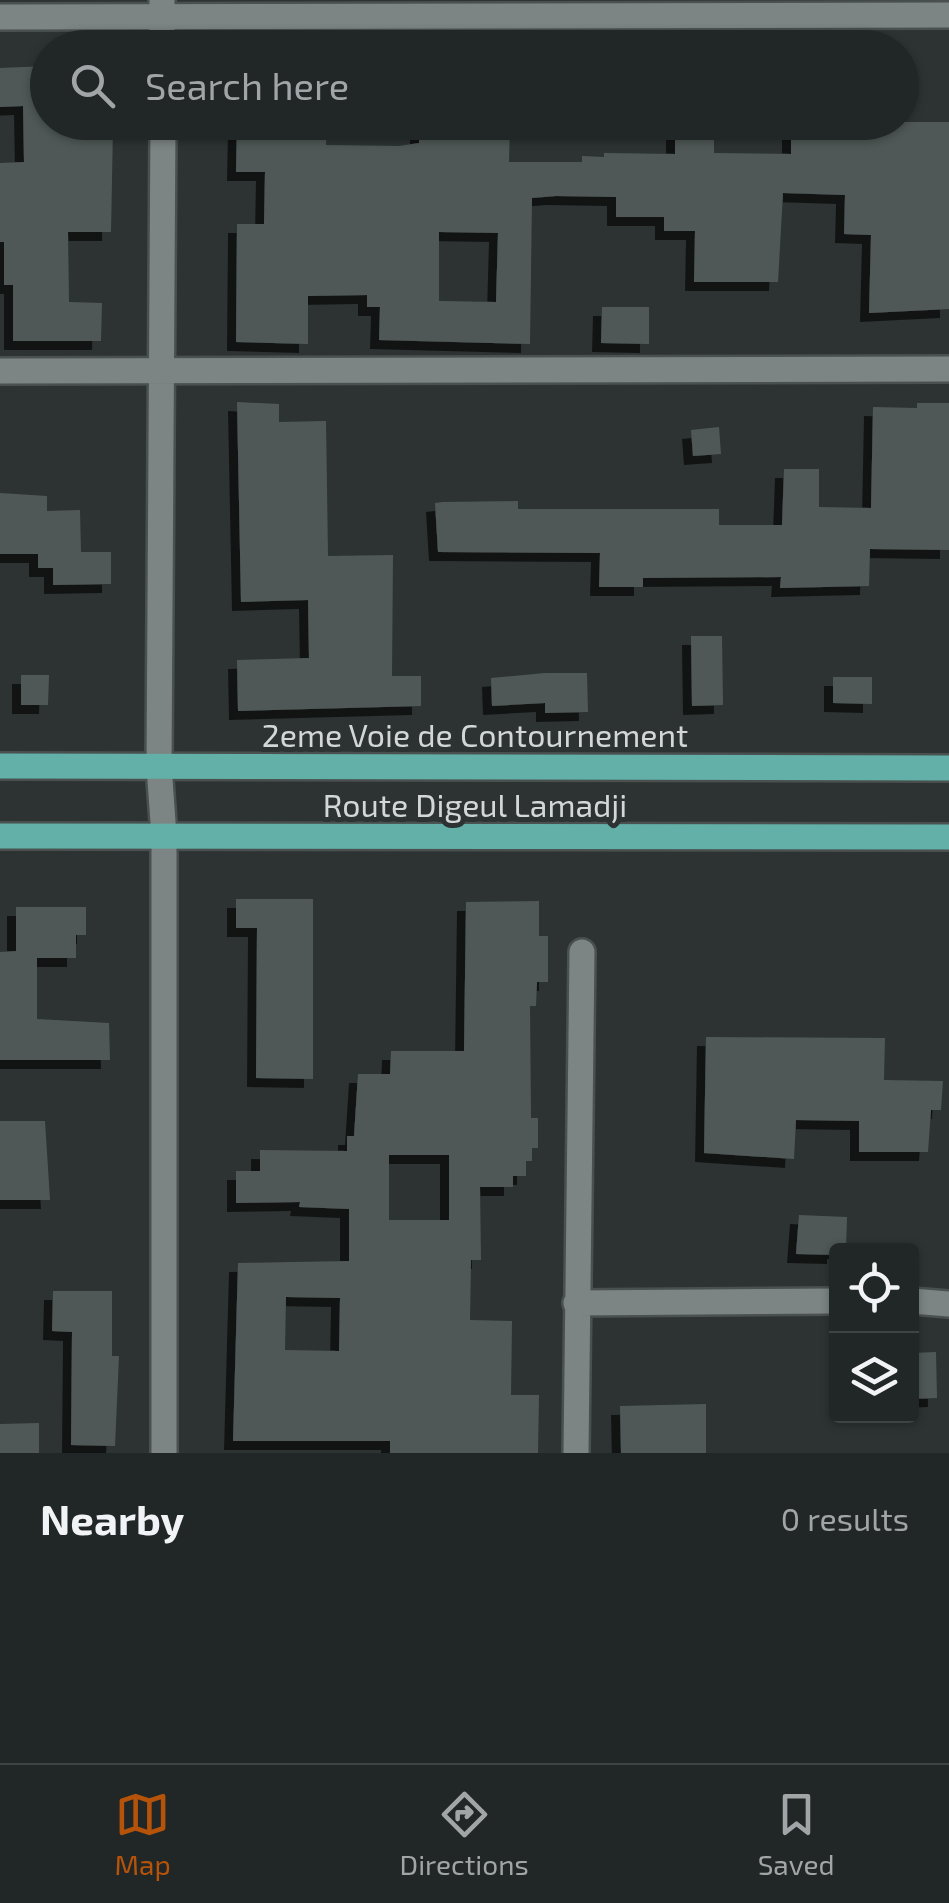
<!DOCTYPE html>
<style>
body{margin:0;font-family:"Exo 2",sans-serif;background:#292e2e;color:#f1f3f6}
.controls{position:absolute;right:30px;bottom:30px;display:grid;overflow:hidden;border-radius:10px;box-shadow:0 2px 8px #0004}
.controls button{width:90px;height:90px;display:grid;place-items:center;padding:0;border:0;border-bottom:2px solid #3e4343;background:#212626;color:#f1f3f6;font:50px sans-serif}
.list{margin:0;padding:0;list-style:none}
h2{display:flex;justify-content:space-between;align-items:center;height:130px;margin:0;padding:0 40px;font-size:42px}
h2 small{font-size:32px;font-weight:400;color:#a2a5a7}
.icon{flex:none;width:55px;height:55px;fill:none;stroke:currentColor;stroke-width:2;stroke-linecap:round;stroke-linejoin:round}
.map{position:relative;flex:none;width:949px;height:1453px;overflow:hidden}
.search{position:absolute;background:#212626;box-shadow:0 2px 8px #0004;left:30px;right:30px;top:30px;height:110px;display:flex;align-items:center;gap:25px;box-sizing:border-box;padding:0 35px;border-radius:55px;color:#a2a5a7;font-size:38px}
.sheet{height:310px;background:#212626}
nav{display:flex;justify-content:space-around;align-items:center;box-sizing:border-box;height:140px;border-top:2px solid #3e4343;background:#212626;font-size:28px;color:#a2a5a7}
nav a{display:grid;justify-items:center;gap:5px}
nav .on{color:#b45309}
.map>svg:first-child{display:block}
</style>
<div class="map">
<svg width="949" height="1453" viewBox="0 0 949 1453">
<defs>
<filter id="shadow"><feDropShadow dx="-9" dy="9" stdDeviation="0" flood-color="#0009"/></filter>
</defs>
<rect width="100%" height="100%" fill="#2c3332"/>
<path fill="#505857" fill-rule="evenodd" filter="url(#shadow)" d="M 48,66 L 48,126 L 113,126 L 111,232 L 68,232 L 69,302 L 102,303 L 101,341 L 13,341 L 13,285 L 4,285 L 4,242 L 0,242 L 0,163 L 24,162 L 23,106 L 0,107 L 0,68 Z
M 237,122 L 327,122 L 326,145 L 399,146 L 419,143 L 419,122 L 510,122 L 509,162 L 582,162 L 582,156 L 604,157 L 604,153 L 675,154 L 675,122 L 714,122 L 714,153 L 791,154 L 791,122 L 949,122 L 949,309 L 869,313 L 871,235 L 844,234 L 845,195 L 783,193 L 778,282 L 694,282 L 695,231 L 664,231 L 664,217 L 616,217 L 616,197 L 556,196 L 532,198 L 530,344 L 379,340 L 380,307 L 367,307 L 367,295 L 308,296 L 308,344 L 236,342 L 237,224 L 264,224 L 265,172 L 236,172 ZM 439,232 L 498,233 L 496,302 L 439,301 Z
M 602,307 L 649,307 L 649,344 L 601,343 Z
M 237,402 L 279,404 L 279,422 L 326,421 L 328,556 L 393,555 L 392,676 L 421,676 L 421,706 L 238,711 L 237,660 L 309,658 L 308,600 L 241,602 Z
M 917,403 L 949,403 L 949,550 L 870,549 L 869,586 L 780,588 L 781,577 L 643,578 L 643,587 L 599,587 L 600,553 L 438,552 L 435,503 L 443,502 L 518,501 L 518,509 L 719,509 L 719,525 L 782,525 L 784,469 L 819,469 L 819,507 L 871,508 L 873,407 L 917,408 Z
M 719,427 L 721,454 L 693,456 L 691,430 Z
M 0,493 L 47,496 L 47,511 L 80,510 L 81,552 L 111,552 L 111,584 L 53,585 L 53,568 L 38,568 L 38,554 L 0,554 Z
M 691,636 L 722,636 L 723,705 L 692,706 Z
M 545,673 L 587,673 L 588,712 L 545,713 L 545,703 L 492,706 L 491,678 Z
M 21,675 L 49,675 L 48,705 L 21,705 Z
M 833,677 L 872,677 L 872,704 L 833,703 Z
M 236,899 L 313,899 L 313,1079 L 256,1078 L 257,928 L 236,928 Z
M 539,901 L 539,936 L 548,936 L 548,982 L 537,982 L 536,1006 L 530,1006 L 531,1118 L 538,1118 L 538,1148 L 532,1148 L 532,1161 L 526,1161 L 526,1176 L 513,1176 L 513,1187 L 480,1187 L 481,1260 L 471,1260 L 470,1320 L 512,1321 L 511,1395 L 539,1395 L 538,1453 L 390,1453 L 390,1441 L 233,1441 L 238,1263 L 349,1261 L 349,1209 L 299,1207 L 300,1202 L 236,1203 L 236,1171 L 260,1171 L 260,1150 L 347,1151 L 347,1136 L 354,1136 L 358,1074 L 390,1074 L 391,1051 L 464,1051 L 466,902 ZM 389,1155 L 449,1155 L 449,1220 L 389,1220 ZM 286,1297 L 340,1298 L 339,1351 L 285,1350 Z
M 16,907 L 86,907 L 86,935 L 76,935 L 76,958 L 37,958 L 37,1019 L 109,1023 L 110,1060 L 0,1060 L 0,952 L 16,951 Z
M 706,1037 L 885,1038 L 884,1080 L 943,1081 L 941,1110 L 931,1110 L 928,1152 L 859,1152 L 859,1121 L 796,1120 L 794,1159 L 704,1153 Z
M 0,1121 L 45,1121 L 50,1200 L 0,1200 Z
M 799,1215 L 847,1217 L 846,1250 L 836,1250 L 836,1255 L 796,1254 Z
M 53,1291 L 112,1291 L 112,1356 L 119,1356 L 115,1446 L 71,1445 L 72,1332 L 52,1331 Z
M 936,1352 L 937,1398 L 912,1399 L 912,1353 Z
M 706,1404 L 706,1453 L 621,1453 L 620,1406 Z
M 39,1423 L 39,1453 L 0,1453 L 0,1424 Z"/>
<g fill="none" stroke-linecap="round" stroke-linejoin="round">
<g stroke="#49504f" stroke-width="30">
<path id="minor" d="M 0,17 L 949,15
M 162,48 L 162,0
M 163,122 L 159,766 L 164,836 L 164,1453
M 0,371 L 949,369
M 912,1301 L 949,1304
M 576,1303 L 836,1301
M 576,1453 L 582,952"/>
</g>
<g stroke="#49504f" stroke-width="30">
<path id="major" d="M 0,766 L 949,768
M 0,836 L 949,837"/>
</g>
<use href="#minor" stroke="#7c8584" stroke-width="25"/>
<use href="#major" stroke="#62b0a7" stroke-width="25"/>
</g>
<g text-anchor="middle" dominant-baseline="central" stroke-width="10" stroke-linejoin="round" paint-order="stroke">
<g font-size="32" fill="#d3d8d7" stroke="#2c3332">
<text x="475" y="734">2eme Voie de Contournement</text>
<text x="475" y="804">Route Digeul Lamadji</text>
</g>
</g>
</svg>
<div class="controls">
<button><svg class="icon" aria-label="locate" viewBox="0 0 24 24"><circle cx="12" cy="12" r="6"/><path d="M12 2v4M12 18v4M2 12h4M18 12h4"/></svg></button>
<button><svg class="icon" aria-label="layers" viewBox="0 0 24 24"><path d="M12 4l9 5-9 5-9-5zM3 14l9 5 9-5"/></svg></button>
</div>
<div class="search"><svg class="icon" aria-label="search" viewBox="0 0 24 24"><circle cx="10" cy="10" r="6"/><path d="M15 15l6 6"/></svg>Search here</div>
</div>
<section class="sheet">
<h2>Nearby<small>0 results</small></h2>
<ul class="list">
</ul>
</section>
<nav>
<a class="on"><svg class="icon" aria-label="map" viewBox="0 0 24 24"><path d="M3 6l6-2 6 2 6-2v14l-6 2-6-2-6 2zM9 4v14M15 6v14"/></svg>Map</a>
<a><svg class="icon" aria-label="directions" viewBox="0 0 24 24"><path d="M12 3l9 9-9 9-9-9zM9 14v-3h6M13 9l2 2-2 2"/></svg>Directions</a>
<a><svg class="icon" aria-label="saved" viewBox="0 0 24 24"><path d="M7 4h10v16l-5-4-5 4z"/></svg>Saved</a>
</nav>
